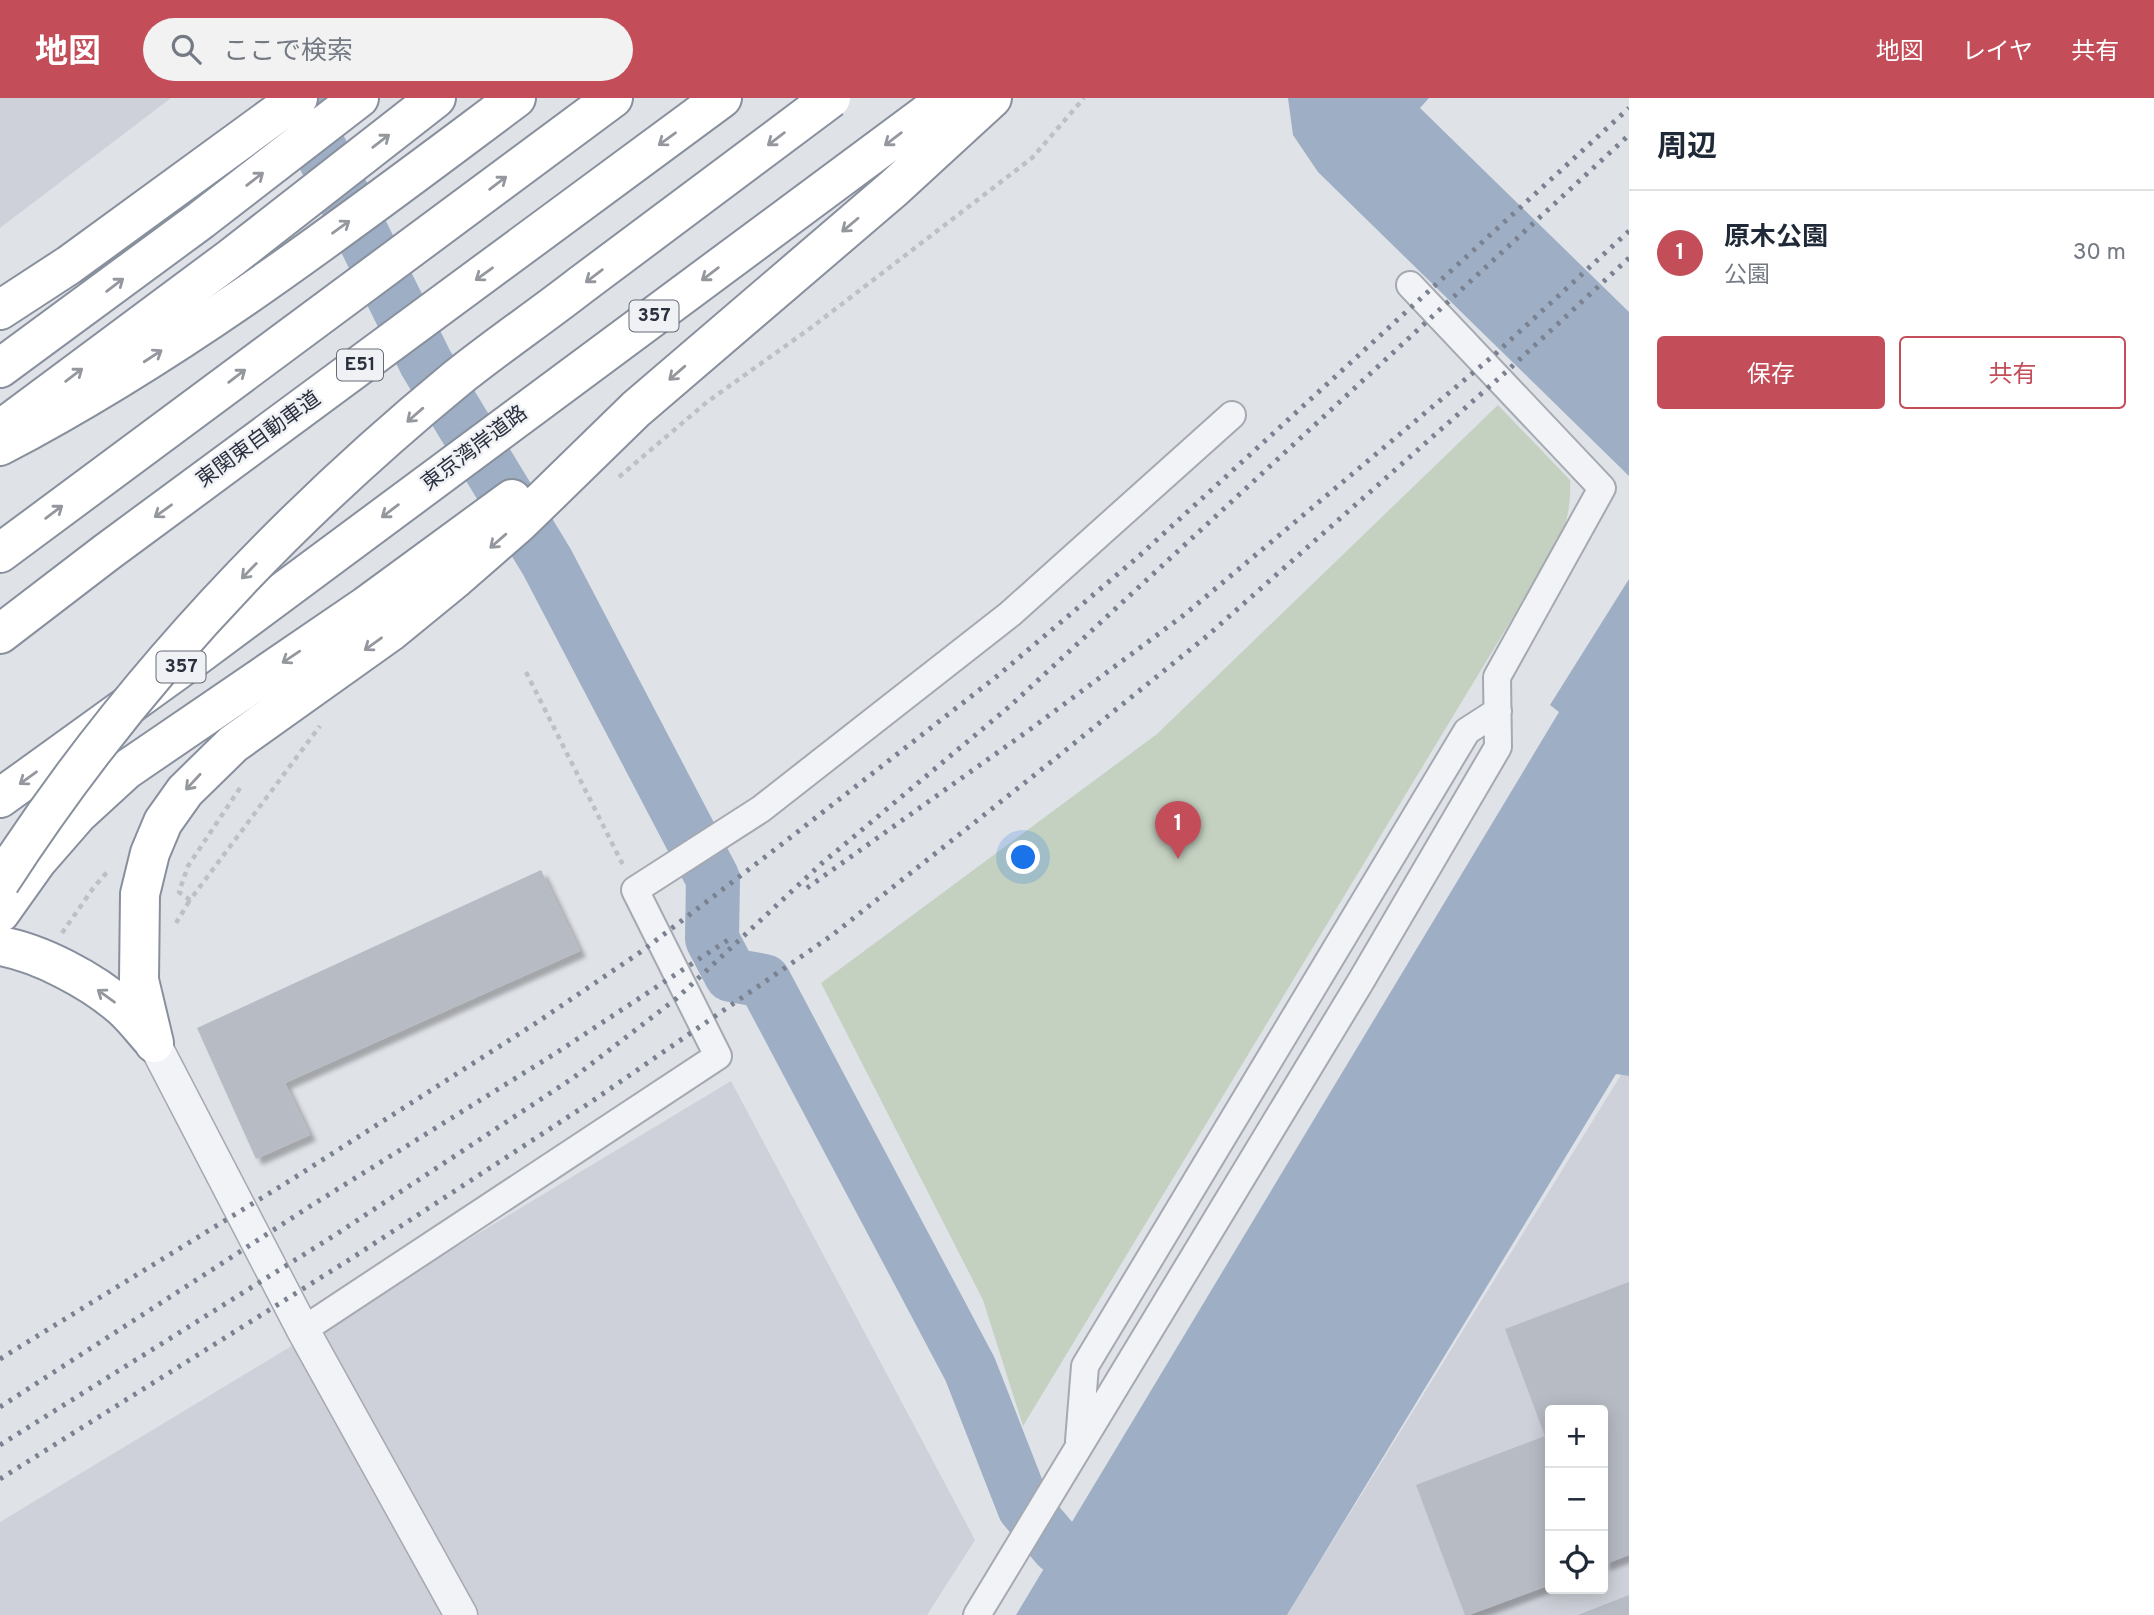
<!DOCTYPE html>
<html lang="ja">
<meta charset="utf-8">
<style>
body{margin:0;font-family:Overpass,"Noto Sans JP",sans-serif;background:#f2f2f3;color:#1f2937}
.controls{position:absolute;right:21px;bottom:21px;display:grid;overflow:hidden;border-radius:7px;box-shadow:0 4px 18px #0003}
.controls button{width:63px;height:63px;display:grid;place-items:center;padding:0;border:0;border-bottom:2px solid #e0e1e3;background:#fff;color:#1f2937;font:35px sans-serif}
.you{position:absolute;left:1024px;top:760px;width:24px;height:24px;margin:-18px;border:5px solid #fff;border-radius:50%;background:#1a73e8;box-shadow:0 0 0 10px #1a73e833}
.badge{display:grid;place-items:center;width:46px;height:46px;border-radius:50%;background:#c34e5a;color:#fff;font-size:23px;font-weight:700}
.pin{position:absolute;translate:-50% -58px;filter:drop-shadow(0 2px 4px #0008)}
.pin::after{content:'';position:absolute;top:37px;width:24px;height:21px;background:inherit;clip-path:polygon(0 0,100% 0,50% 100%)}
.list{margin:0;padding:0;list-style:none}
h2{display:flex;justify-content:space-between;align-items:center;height:91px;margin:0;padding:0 28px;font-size:30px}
h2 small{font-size:23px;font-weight:400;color:#747a83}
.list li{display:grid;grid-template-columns:46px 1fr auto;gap:21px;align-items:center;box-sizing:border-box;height:126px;padding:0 28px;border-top:2px solid #e0e1e3}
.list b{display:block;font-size:26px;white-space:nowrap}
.list p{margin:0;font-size:23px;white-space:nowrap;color:#747a83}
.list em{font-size:23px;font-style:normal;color:#747a83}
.actions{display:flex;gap:14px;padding:21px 28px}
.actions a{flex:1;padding:16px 0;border:2px solid #c34e5a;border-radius:7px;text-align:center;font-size:24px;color:#c34e5a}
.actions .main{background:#c34e5a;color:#fff}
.icon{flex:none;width:38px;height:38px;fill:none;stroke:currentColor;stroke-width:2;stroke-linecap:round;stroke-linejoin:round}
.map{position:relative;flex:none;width:1629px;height:1517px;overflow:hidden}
header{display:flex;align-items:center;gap:42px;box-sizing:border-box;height:98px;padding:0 35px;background:#c34e5a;color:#fff}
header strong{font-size:33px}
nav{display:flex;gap:38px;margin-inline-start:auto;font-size:24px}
.search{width:490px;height:63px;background:#f2f2f3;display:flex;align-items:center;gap:18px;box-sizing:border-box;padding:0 24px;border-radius:38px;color:#747a83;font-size:26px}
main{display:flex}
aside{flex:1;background:#fff}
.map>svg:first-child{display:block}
</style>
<header>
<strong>地図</strong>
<div class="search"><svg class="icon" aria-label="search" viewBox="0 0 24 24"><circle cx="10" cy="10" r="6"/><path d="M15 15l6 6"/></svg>ここで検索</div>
<nav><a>地図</a><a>レイヤ</a><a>共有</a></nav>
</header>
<main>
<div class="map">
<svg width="1629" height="1517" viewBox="0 0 1629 1517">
<defs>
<filter id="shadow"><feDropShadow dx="6" dy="6" stdDeviation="2" flood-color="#0004"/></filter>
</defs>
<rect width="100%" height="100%" fill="#dfe2e7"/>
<path fill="#ced1d9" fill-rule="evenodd" d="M 0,0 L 171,0 L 0,130 Z
M 1621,977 L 1629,978 L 1629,1517 L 1287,1517 ZM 1550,1312 L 1603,1312 L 1603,1491 L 1550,1491 Z
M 731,983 L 975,1442 L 927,1517 L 0,1517 L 0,1424 Z"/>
<path fill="#c4d1c1" d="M 1498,307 L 1570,382 C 1571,403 1568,420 1561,440 L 1023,1328 L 983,1202 L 821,885 L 1157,636 Z"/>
<path fill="#9daec5" d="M 1288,0 L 1429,0 L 1420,10 L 1629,214 L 1629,378 L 1318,74 L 1293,37 Z
M 1629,481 L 1629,978 L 1616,976 L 1287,1517 L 1016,1517 L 1559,614 L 1550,607 Z"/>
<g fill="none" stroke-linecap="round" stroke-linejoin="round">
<path stroke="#9daec5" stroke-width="54" d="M 295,0 L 426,265 L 547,464 L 713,781 L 712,841 L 731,877 L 764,883 L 970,1271 L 1024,1409 L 1058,1449"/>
</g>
<path fill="#b7bbc4" filter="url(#shadow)" d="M 541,772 L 580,853 L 285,985 L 310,1037 L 256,1061 L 197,930 Z
M 1629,1184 L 1629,1457 L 1603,1467 L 1603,1312 L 1550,1312 L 1550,1487 L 1469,1517 L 1465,1517 L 1416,1387 L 1545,1338 L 1505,1231 Z
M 1629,1497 L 1629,1517 L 1578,1517 Z"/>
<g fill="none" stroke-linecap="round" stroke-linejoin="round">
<g stroke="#a5a9b1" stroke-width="30">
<path id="minor" d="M 303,1232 L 718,958 L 635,792 L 761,711 L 1010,516 L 1232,317
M 1079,1343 L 1085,1268 L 1467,633 L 1498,613
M 977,1517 L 1361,883 L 1498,649 L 1497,579 L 1602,390 L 1410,187"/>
</g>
<g stroke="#a5a9b1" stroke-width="35">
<path id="tertiary" d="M 154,945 L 303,1232 L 461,1517"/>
</g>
<g stroke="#888f9d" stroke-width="42">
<path id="trunk" d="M 0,212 L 69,167 L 298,0
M 0,270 L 201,122 L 359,0
M 0,332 L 231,160 L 436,0
M 0,700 L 176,573 L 948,0
M 0,815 L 37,763 L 78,716 L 126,672 L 366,508 L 512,401
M 0,848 C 40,855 93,883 123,910 C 134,920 143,932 153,943
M 154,945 L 139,882 L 140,796 L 150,755 L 163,724 L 185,693 L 233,646 L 390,534 L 456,480 L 519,425 L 636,311 L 894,90 L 992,0"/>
</g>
<g stroke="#888f9d" stroke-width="42">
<path id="motorway" d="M 0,348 C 184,252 350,124 516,0
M 0,455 L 613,0
M 0,536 L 107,454 L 722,0"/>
</g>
<path stroke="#bec0c6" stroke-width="4.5" stroke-dasharray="5 5" stroke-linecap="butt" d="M 619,379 L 707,304 L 812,229 L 1032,60 L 1084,0
M 526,574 L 624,769
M 240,690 L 188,768 L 179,794 L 190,802 L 320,628
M 176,825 L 190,802
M 62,835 L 94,789 L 109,772"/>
<use href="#minor" stroke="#f2f3f6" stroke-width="26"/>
<use href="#tertiary" stroke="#f2f3f6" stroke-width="32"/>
<use href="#trunk" stroke="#fff" stroke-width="38"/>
<use href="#motorway" stroke="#fff" stroke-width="38"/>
<path stroke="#7a8190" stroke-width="5" stroke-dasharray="3.5 7" stroke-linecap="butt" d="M 807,790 L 1032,630 L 1184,517 L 1493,258 L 1629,133
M 0,1261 L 294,1080 L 536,925 L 642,853 L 782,746 L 996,579 L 1138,459 L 1629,10
M 0,1309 L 312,1107 L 556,955 L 731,840
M 0,1347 L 335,1137 L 573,980 L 677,900 L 821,766 L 1010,608 L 1629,37
M 0,1381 L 352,1160 L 591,1004 L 831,838 L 1056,660 L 1207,538 L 1507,273 L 1629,160"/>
<g stroke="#888f9d" stroke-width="42" stroke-linecap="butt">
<path id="motorway-bridge" d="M 0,784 C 123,593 281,425 456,281 C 497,248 540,219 581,187 C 664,125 747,62 831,0"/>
</g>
<use href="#motorway-bridge" stroke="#fff" stroke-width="38"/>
</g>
<defs><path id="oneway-shaft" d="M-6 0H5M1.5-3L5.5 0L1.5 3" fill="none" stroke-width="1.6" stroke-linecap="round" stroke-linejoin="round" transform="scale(1.75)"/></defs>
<g stroke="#94989e">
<use href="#oneway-shaft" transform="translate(667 41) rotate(144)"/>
<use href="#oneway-shaft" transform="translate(776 41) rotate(143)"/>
<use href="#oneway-shaft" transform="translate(893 41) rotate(143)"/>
<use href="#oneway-shaft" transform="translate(381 43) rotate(-38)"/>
<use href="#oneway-shaft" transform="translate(255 81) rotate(-38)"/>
<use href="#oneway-shaft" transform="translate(498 85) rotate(-37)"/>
<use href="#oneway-shaft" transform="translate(850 127) rotate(140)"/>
<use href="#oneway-shaft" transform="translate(341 129) rotate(-36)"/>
<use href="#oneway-shaft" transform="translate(484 176) rotate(144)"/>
<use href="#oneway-shaft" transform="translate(710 176) rotate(143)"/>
<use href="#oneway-shaft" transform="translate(594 178) rotate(143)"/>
<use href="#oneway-shaft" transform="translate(115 187) rotate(-37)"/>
<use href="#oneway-shaft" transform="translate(153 258) rotate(-33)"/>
<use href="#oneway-shaft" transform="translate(677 275) rotate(139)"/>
<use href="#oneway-shaft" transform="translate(74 277) rotate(-37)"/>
<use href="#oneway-shaft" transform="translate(237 278) rotate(-37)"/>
<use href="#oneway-shaft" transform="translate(415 317) rotate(139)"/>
<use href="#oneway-shaft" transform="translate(163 413) rotate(144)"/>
<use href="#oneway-shaft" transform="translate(390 413) rotate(143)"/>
<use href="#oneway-shaft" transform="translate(54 414) rotate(-37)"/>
<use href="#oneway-shaft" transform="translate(498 443) rotate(139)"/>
<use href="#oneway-shaft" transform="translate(249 473) rotate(134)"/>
<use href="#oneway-shaft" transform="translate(373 546) rotate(144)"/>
<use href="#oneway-shaft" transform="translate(291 559) rotate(146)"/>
<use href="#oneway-shaft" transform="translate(28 680) rotate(144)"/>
<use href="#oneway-shaft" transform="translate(193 684) rotate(133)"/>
<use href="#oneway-shaft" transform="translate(106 898) rotate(-144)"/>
</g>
<g text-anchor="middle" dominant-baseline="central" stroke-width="5" stroke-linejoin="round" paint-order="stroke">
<g fill="#eff1f5" stroke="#656a74" stroke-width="2">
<rect x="629.5" y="202.5" width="49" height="31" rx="5"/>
<rect x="337" y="251.5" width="46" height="31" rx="5"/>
<rect x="156.5" y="553.5" width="49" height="31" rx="5"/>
</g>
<g font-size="19" font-weight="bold" fill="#2a303d">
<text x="654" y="218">357</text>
<text x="360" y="267">E51</text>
<text x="181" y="569">357</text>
</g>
<g font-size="21" fill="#2a303d" stroke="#eff1f5">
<text transform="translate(259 342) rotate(-36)">東関東自動車道</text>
<text transform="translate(475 351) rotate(-37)">東京湾岸道路</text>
</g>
</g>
</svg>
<div class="controls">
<button>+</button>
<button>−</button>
<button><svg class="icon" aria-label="locate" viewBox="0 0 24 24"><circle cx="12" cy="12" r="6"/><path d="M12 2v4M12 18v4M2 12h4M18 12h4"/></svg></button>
</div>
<div class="you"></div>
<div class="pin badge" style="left:1178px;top:761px">1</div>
</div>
<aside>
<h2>周辺<small></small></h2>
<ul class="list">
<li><span class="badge">1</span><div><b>原木公園</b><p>公園</p></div><em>30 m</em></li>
</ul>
<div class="actions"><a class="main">保存</a><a>共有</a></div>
</aside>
</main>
